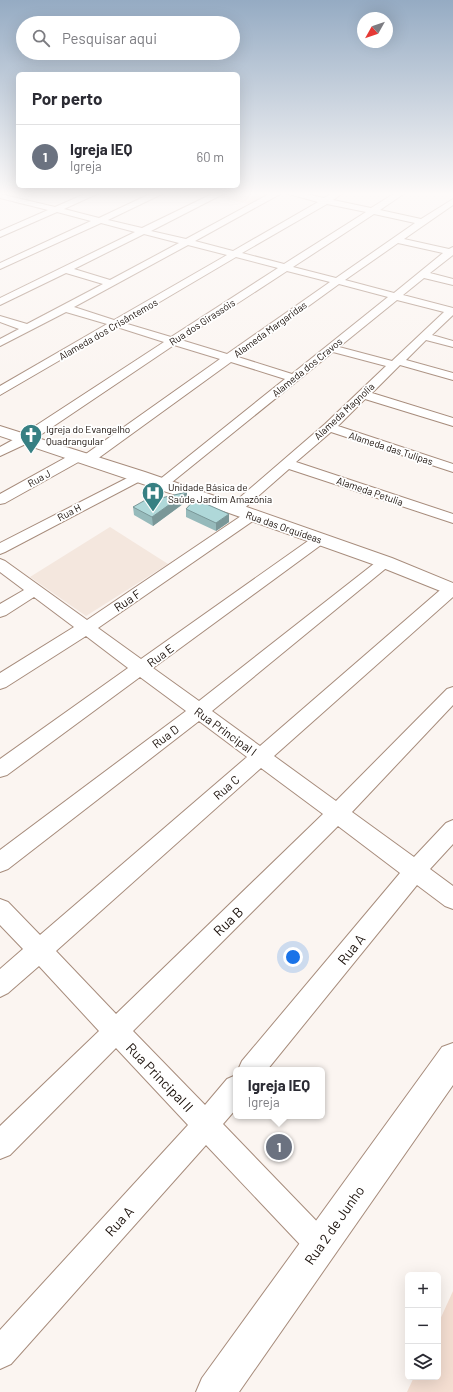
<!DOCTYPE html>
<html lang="pt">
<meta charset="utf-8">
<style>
body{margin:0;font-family:Barlow,sans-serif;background:#f2f2f3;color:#2b2b33}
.controls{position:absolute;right:12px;bottom:12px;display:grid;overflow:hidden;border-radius:6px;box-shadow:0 4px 16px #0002}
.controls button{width:36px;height:36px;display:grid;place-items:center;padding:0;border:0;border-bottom:1px solid #e1e1e2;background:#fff;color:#2b2b33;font:20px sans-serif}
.compass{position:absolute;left:357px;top:12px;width:36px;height:36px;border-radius:50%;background:#fff;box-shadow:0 4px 16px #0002;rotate:230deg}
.you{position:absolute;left:293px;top:957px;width:14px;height:14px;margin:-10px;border:3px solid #fff;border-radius:50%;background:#1a73e8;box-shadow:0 0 0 6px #1a73e833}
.badge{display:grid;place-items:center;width:26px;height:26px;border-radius:50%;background:#378083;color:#fff;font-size:13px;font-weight:700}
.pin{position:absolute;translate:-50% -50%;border:2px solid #fff;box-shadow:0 1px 4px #0006}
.popup{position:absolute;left:233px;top:1067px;width:92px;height:52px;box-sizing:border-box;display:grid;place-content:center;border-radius:6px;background:#fff;filter:drop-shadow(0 1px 3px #0005);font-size:13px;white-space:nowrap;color:#7c7c81}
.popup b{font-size:15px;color:#2b2b33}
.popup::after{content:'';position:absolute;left:50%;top:100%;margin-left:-8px;border:8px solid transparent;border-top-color:#fff}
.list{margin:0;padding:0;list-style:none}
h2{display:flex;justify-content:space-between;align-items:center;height:52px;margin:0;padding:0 16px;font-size:17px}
h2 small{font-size:13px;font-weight:400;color:#7c7c81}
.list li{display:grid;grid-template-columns:26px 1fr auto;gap:12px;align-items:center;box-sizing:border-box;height:64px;padding:0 16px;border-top:1px solid #e1e1e2}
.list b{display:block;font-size:15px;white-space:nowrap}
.list p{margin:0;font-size:13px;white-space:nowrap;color:#7c7c81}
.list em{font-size:13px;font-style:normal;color:#7c7c81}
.icon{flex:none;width:22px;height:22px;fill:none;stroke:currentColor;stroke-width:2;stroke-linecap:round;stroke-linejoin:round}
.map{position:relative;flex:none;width:453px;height:1392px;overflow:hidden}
.search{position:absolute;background:#fff;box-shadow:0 4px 16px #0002;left:16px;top:16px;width:224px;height:44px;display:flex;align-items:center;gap:10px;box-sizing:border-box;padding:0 14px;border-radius:22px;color:#7c7c81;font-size:15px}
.panel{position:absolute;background:#fff;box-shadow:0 4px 16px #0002;left:16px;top:72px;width:224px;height:116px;border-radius:6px}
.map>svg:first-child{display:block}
</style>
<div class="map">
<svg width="453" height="1392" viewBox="0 0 453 1392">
<rect width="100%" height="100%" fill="#fbf5f1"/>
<path fill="#f4e7de" d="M 110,527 L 168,564 L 86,616 L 30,577 Z"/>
<path fill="#f4ded1" d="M 223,193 L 276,193 L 254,205 L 217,197 Z
M 453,1291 L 453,1392 L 407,1392 L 414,1377 L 438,1377 L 438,1324 Z"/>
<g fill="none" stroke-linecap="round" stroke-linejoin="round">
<g stroke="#a78c7c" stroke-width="2">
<path id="minor" d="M 87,193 L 99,193 L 64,209 L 99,218 L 152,193 L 164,193 L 108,220 L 142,228 L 214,193 L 225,193 L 151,231 L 186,239 L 271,193 L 282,193 L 195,241 L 233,251 L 318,202 L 285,193 L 302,193 L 324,198 L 332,193 L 343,193 L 333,200 L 371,208 L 395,193 L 405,193 L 380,210 L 421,219 L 453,199 L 453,205 L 404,239 L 449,249 L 453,247 L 453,255 L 430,273 L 453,279 L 453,285 L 424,278 L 403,295 L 453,308 L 453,315 L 432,335 L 453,341 L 453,347 L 426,340 L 406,360 L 453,373 L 453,380 L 400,365 L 372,393 L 453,418 L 453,426 L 365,399 L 338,426 L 453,464 L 453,472 L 331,432 L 296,462 L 453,514 L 453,523 L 289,469 L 240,512 L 235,513 L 230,512 L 228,509 L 230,506 L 325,424 L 386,366 L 333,352 L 166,487 L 161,488 L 156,487 L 154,484 L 285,379 L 231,362 L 93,462 L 83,462 L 82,460 L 5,503 L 0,504 L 0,494 L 72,454 L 82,454 L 83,456 L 220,359 L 174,345 L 30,442 L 0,456 L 0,447 L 20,436 L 164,342 L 117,327 L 0,395 L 0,386 L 107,324 L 66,312 L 0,346 L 0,339 L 19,329 L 0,322 L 0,316 L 27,324 L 103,284 L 66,273 L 0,305 L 0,298 L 135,232 L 101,223 L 0,269 L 0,263 L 91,221 L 57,212 L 0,237 L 0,231 L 48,210 L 0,198 L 0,194 L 55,207 ZM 327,204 L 366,212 L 284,264 L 242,253 ZM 374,214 L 415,223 L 336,278 L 293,267 ZM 144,234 L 179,243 L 110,280 L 74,269 ZM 398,243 L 443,253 L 394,293 L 345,280 ZM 188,245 L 227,255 L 114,320 L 74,307 ZM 236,257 L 278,268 L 171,337 L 124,323 ZM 287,271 L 330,282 L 227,354 L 181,340 ZM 339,284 L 388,297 L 292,374 L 238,357 ZM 397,300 L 444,312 L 392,361 L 339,347 Z
M 139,472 L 144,473 L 146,476 L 144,479 L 5,552 L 0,554 L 0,543 Z
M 252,511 L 257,512 L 259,515 L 257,518 L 98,628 L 141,659 L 315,536 L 320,534 L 325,536 L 327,539 L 325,542 L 153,668 L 199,701 L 380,559 L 385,557 L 390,559 L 393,562 L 390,565 L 212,711 L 260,746 L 446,585 L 453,584 L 453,597 L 274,756 L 336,801 L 447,689 L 453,687 L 453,705 L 352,812 L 414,857 L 446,823 L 453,820 L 453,844 L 430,869 L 453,886 L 453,909 L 445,906 L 417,885 L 267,1070 L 238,1070 L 242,1061 L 400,873 L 338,826 L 133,1031 L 205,1105 L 227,1079 L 236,1075 L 236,1109 L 223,1124 L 330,1235 L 335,1245 L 330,1255 L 320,1260 L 310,1255 L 206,1145 L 11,1364 L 0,1369 L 0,1330 L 188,1125 L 116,1048 L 10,1155 L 0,1159 L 0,1126 L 99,1031 L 39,966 L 8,993 L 0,997 L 0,969 L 23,949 L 0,925 L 0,899 L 8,902 L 40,935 L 247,757 L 199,721 L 8,869 L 0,872 L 0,850 L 186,711 L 140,677 L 7,775 L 0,777 L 0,759 L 128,668 L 86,636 L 6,687 L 0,689 L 0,673 L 74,627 L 34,597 L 6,615 L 0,617 L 0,604 L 24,590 L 0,572 L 0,559 L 5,561 L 87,620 L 247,512 ZM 261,768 L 323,814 L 116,1014 L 56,951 Z"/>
</g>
<g stroke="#a78c7c" stroke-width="2">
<path id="tertiary" d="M 0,426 L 145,472 L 241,505 L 392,558 L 453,583 L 453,596 L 378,566 L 229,513 L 0,436 Z
M 453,1043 L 453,1085 L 239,1392 L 196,1392 L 202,1378 L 442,1047 Z"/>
</g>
<use href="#minor" fill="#fff" fill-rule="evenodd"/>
<use href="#tertiary" fill="#fff" fill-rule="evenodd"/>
</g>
<path fill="#96babb" d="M 187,492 L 187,501 L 153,526 L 134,515 L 133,507 L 161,498 Z
M 186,509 L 229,522 L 216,531 L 186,517 Z"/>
<path fill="#7a9798" d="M 187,492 L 187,501 L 153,526 L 152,517 Z
M 229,514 L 229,522 L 216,531 L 216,523 Z"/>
<path fill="#afd8d9" stroke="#7a9798" d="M 187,492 L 152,517 L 133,507 L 156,494 L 161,498 Z
M 195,499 L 229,514 L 216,523 L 186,509 Z"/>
<linearGradient id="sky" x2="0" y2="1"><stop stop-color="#95abc3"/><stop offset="0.5" stop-color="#fdfaf9"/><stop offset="1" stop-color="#fdfaf9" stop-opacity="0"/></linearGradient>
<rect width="453" height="388" fill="url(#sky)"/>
<defs>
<g id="church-pin" transform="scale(1.15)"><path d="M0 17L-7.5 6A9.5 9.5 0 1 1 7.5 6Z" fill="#378083" stroke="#fff"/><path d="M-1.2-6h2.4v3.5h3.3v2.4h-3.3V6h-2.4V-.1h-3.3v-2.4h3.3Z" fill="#fff"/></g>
<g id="hospital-pin" transform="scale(1.15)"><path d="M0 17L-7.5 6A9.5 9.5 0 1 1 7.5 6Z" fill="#378083" stroke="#fff"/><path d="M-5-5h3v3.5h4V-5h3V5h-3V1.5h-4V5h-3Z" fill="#fff"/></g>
</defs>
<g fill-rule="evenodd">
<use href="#church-pin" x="31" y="435"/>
<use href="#hospital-pin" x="153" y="493"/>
</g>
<g text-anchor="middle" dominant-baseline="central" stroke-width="3.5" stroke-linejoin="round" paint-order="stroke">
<g font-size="10" fill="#180e08" stroke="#fff">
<text transform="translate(202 322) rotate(-33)">Rua dos Girassóis</text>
<text transform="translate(108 329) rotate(-30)">Alameda dos Crisântemos</text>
<text transform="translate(270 329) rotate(-36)">Alameda Margaridas</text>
<text transform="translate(307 367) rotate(-39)">Alameda dos Cravos</text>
<text transform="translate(344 411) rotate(-43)">Alameda Magnolia</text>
<text transform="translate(391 448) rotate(18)">Alameda das Tulipas</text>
<text transform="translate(39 478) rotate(-29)">Rua J</text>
<text transform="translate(370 491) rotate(19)">Alameda Petulia</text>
<text transform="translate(69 512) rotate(-28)">Rua H</text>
<text transform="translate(284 527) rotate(19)">Rua das Orquideas</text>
</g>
<g font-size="10" fill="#180e08" stroke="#fff" text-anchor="start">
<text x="46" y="429">Igreja do Evangelho<tspan x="46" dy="12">Quadrangular</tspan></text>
<text x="168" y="487">Unidade Básica de<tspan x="168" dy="12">Saúde Jardim Amazônia</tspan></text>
</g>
<g font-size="12" fill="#180e08" stroke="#fff">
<text transform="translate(127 600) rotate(-34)">Rua F</text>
<text transform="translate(160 655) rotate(-36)">Rua E</text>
<text transform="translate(226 731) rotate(36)">Rua Principal I</text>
<text transform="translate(165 736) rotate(-37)">Rua D</text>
<text transform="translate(226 787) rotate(-41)">Rua C</text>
</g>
<g font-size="14" fill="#180e08" stroke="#fff">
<text transform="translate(228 921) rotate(-44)">Rua B</text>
<text transform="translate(351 949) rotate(-51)">Rua A</text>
<text transform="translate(160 1077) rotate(46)">Rua Principal II</text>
<text transform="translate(119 1221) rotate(-48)">Rua A</text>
<text transform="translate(334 1225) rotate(-55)">Rua 2 de Junho</text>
</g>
</g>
</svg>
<div class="controls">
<button>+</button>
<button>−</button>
<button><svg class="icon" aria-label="layers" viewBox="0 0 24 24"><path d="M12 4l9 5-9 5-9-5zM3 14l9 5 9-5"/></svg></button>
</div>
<svg class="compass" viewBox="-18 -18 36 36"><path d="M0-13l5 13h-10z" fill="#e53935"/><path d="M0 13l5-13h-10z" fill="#7c7c81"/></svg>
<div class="you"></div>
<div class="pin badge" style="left:279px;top:1147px;background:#6b7280">1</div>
<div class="popup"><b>Igreja IEQ</b>Igreja</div>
<div class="search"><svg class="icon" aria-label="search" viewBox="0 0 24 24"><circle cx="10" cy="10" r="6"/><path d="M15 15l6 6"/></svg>Pesquisar aqui</div>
<section class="panel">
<h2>Por perto<small></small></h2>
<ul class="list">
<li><span class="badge" style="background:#6b7280">1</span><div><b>Igreja IEQ</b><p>Igreja</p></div><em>60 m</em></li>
</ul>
</section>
</div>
